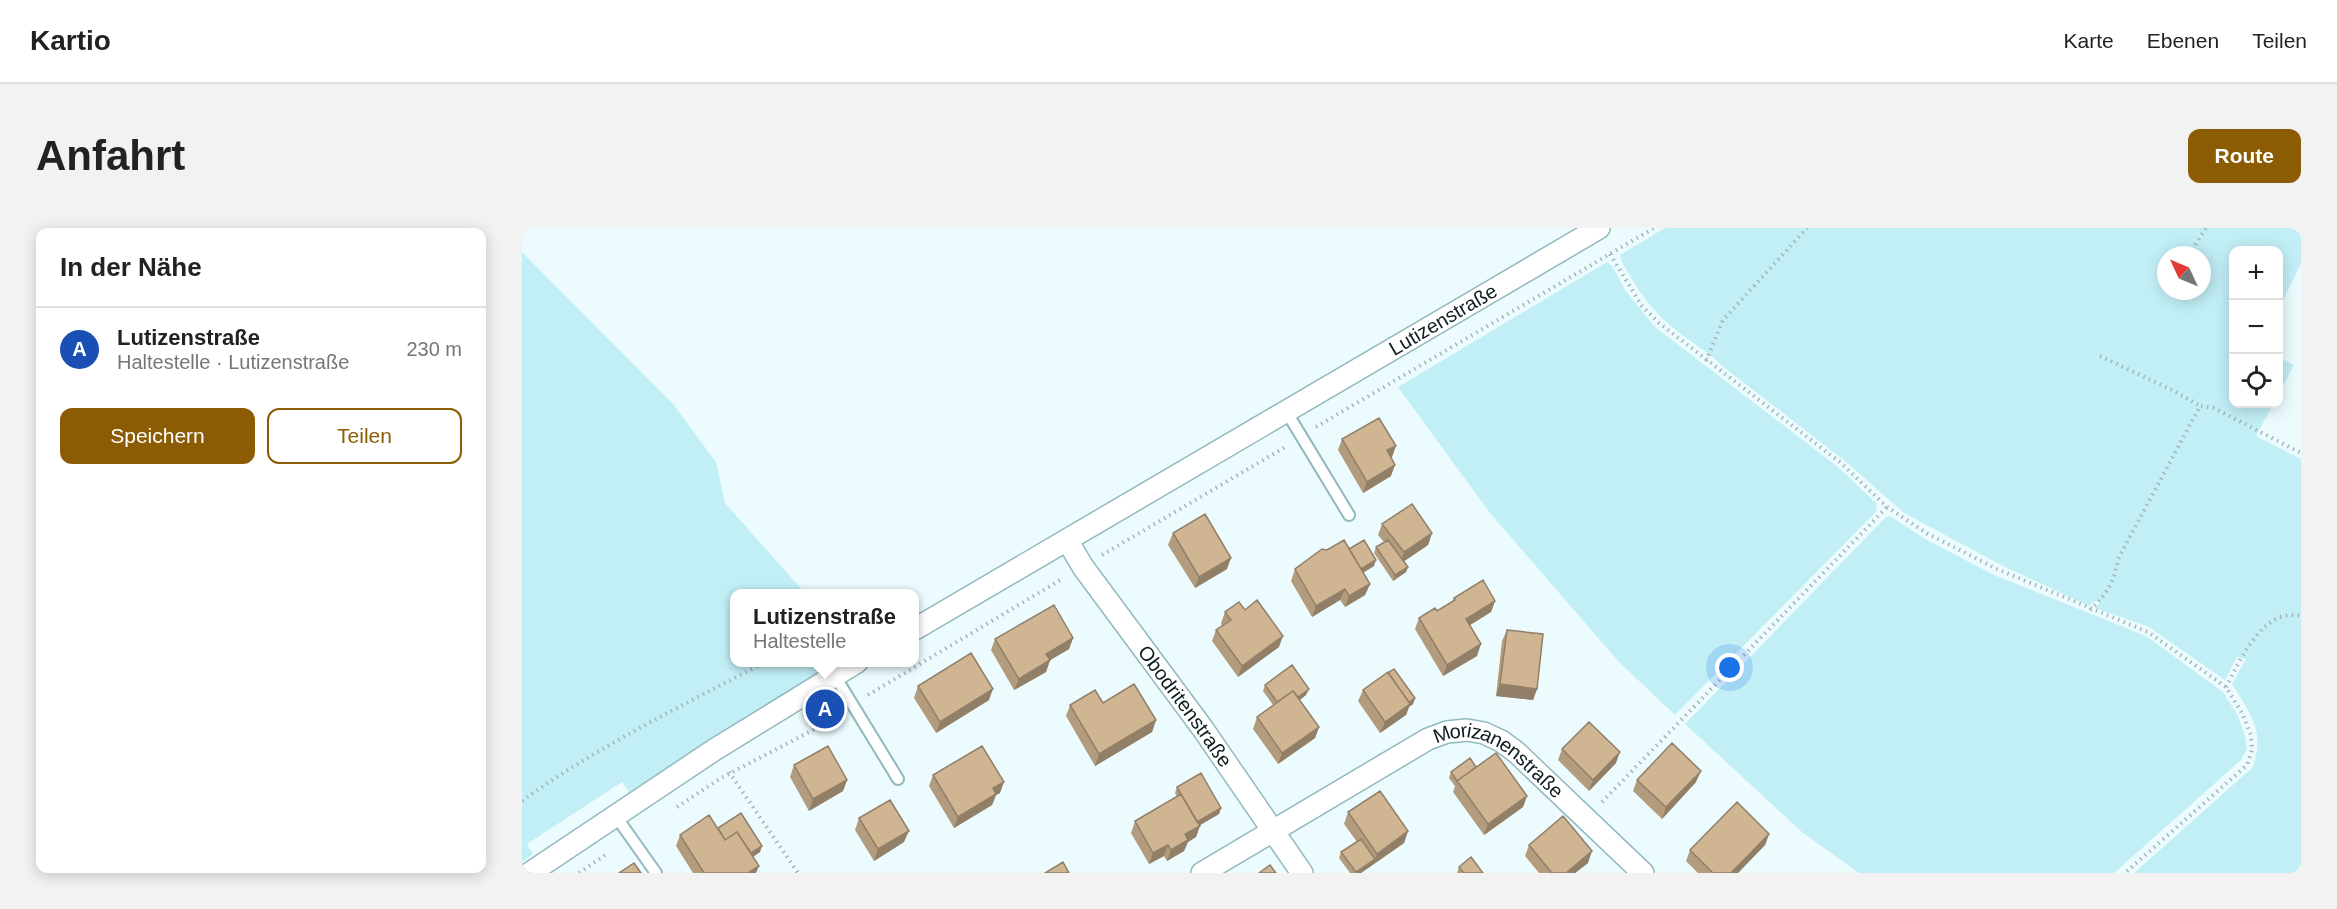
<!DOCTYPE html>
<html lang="de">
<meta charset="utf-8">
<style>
body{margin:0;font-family:Helvetica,sans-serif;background:#f2f2f2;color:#222}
.controls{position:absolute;right:18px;top:18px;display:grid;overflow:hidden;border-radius:12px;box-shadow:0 3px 15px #0003}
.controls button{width:54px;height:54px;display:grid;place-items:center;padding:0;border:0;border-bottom:2px solid #e0e0e0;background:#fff;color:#222;font:30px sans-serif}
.compass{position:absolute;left:1635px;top:18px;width:54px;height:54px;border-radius:50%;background:#fff;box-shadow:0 3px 15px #0003;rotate:314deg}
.you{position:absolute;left:1208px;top:440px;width:21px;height:21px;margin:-15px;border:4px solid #fff;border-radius:50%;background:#1a73e8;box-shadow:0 0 0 9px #1a73e833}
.badge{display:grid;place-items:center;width:39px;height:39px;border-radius:50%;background:#8c5c04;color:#fff;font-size:20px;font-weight:700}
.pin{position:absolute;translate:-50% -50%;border:3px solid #fff;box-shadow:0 2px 6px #0006}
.popup{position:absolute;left:208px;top:361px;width:189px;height:78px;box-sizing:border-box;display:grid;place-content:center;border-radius:12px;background:#fff;filter:drop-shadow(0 2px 4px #0005);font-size:20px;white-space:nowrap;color:#767676}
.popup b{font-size:22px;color:#222}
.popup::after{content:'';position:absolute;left:50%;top:100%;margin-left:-12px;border:12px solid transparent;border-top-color:#fff}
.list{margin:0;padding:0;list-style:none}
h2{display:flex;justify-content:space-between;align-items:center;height:78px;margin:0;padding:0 24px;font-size:26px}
h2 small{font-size:20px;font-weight:400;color:#767676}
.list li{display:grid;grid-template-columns:39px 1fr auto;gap:18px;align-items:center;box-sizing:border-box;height:84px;padding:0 24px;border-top:2px solid #e0e0e0}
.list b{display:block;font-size:22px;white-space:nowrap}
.list p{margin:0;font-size:20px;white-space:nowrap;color:#767676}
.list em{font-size:20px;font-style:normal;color:#767676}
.actions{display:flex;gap:12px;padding:18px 24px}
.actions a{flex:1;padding:14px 0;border:2px solid #8c5c04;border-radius:12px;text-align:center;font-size:21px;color:#8c5c04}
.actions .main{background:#8c5c04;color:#fff}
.icon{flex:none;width:33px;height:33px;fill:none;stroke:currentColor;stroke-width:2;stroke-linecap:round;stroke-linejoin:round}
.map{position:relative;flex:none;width:1779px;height:645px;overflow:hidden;border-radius:12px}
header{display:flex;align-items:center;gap:36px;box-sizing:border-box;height:84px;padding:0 30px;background:#fff;border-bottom:2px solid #e0e0e0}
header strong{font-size:28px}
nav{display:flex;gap:33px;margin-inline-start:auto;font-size:21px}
.intro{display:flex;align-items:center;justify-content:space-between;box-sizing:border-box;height:144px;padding:0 36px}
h1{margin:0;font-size:42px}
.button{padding:15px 27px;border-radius:12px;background:#8c5c04;color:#fff;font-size:21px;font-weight:700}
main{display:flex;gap:36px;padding:0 36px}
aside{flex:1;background:#fff;border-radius:12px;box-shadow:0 3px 15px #0003}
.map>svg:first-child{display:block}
</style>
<header>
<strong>Kartio</strong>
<nav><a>Karte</a><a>Ebenen</a><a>Teilen</a></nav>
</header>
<div class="intro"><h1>Anfahrt</h1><a class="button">Route</a></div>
<main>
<aside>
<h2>In der Nähe<small></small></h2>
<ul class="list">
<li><span class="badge" style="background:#1a4fb4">A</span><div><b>Lutizenstraße</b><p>Haltestelle · Lutizenstraße</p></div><em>230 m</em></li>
</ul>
<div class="actions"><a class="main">Speichern</a><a>Teilen</a></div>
</aside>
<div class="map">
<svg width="1779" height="645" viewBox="0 0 1779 645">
<rect width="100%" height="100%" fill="#ecfbfe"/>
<path fill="#c2eff6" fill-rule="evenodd" d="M 1143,0 L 1770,0 L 1779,5 L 1779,36 L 1757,80 L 1756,22 L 1712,22 L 1712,176 L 1751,176 L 1734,208 L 1779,231 L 1779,645 L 1612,645 L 1730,540 C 1744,505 1729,486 1710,456 L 1724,431 L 1715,429 L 1703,452 L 1627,399 L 1573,380 L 1579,374 L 1573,373 L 1567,378 L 1479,337 L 1382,285 L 1323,233 L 1204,141 C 1185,122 1161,110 1141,91 C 1124,75 1112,55 1100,34 L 1098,27 ZM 1644,27 L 1680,27 L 1680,63 L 1644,63 Z
M 0,24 L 151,176 L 194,234 L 203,275 L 283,365 L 213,366 L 213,434 L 311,435 L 107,564 L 100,554 L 5,616 L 11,626 L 0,634 Z
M 1085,34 L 1091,39 L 1103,62 L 1133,99 L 1316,239 L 1355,276 L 1354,284 L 1153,487 L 1096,433 L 968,285 L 876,159 Z
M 1757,129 L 1772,137 L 1757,166 Z
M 1368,288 L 1403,311 L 1472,347 L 1624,408 L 1701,464 L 1716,488 L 1723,508 L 1725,521 L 1719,532 L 1592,645 L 1337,645 L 1280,604 L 1163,496 L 1364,289 Z"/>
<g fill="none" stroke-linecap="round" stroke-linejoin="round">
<g stroke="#92b9be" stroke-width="14">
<path id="service" d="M 764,183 L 827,287
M 313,448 L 376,551
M 93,587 L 134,645"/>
</g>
<g stroke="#92b9be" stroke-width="24">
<g id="minor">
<path id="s1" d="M 545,312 L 561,339 L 681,501 L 780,645"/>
<path id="s2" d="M 393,401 L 1077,0"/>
<path d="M 8,645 L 192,522 L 335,434"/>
<path id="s3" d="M 680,645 L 906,511 L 925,504 L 945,502 L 962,505 L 979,513 L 994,524 L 1121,645"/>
</g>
</g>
<path stroke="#a5b4b7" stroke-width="4" stroke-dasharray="1.5 4.5" stroke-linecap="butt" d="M 1088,26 L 1120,78 L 1137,95 L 1319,235 L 1365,279 L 1406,306 L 1475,341 L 1626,404 L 1704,459 L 1720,485 L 1729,507 L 1730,522 L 1725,537 L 1603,645
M 1667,27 L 1684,0
M 1578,128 L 1652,163 L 1678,178
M 1184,133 L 1201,92 L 1285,0
M 794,199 L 1132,0
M 580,327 L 765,218
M 1568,382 C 1584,368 1593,352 1596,331 L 1678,178 L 1692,180 L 1779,225
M 1704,459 C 1719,431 1741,379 1779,388
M 346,467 L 540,351
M 207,544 L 276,645
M 0,573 C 76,518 160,478 243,434
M 1080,574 L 1365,279
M 155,579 L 199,550 L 318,488
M 57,645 L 86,625"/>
<use href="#service" stroke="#fff" stroke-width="10"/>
<use href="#minor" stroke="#fff" stroke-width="21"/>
</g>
<path fill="#b39c7e" d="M 820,211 L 870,229 L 869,229 L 869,248 L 841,265 L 816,222 Z
M 860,296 L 910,305 L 906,317 L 882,333 L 886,339 L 884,344 L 871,353 L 852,325 L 854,319 L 862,314 L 856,307 Z
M 651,305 L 705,341 L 673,360 L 646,317 Z
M 827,321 L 852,338 L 841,345 L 848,356 L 843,367 L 823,379 L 818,372 L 790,389 L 769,353 L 773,341 Z
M 932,370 L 973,373 L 969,384 L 948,397 L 955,428 L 921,448 L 893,401 L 897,390 L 915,383 L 930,374 Z
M 723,382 L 757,419 L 716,449 L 690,413 L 694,402 L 700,398 L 699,395 L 703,384 Z
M 985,402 L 1015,461 L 1011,472 L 974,468 L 980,413 Z
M 551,410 L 547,421 L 528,432 L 524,444 L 492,462 L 469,422 L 473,411 Z
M 743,457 L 784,467 L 778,472 L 797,499 L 793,510 L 756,536 L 731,501 L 735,489 L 751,477 L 741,463 Z
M 396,458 L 467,472 L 414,505 L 392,470 Z
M 841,462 L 893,470 L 891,476 L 887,479 L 884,487 L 858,505 L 836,473 Z
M 581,475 L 634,492 L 630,504 L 573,538 L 544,488 L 548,477 Z
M 1040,521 L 1094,535 L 1067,563 L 1036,532 Z
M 272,537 L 325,552 L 321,563 L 287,583 L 268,549 Z
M 954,539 L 1005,568 L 1001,579 L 962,607 L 931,564 L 933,558 L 927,550 L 929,544 Z
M 411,547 L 478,565 L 474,567 L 470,577 L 432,600 L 407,558 Z
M 1115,552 L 1174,554 L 1140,591 L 1111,563 Z
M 655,559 L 699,580 L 697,586 L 678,597 L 674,609 L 666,614 L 662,623 L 645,633 L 642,628 L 627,636 L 609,605 L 613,593 L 655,569 L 653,565 Z
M 826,584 L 886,603 L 882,615 L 839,645 L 828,645 L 817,630 L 819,624 L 835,614 L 822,596 Z
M 337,590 L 382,614 L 352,633 L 333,602 Z
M 196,600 L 238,624 L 231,629 L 234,645 L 171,645 L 154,618 L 158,607 Z
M 1247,606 L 1243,617 L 1216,645 L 1176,645 L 1164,633 L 1168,622 Z
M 1007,617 L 1066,635 L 1053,645 L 1017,645 L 1003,628 Z
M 937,639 L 961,645 L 935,645 Z"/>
<path fill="#927f67" d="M 874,218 L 870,229 L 860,234 L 865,222 Z
M 873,237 L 869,248 L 841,265 L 845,254 Z
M 910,305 L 906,317 L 878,336 L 882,324 Z
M 709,330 L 705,341 L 673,360 L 677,349 Z
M 854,332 L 852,338 L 833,349 L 835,343 Z
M 886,339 L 884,344 L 871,353 L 873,347 Z
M 848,356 L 843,367 L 823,379 L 827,368 Z
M 823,361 L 818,372 L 790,389 L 794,378 Z
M 973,373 L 969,384 L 940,402 L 944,391 Z
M 761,408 L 757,419 L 716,449 L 720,438 Z
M 551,410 L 547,421 L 520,437 L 524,426 Z
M 959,416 L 955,428 L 921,448 L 925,437 Z
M 528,432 L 524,444 L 492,462 L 497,451 Z
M 978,456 L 1015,461 L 1011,472 L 974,468 Z
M 471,461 L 467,472 L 414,505 L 418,494 Z
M 787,461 L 784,467 L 770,477 L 772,472 Z
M 893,470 L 891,476 L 887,479 L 884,487 L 858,505 L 863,494 Z
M 634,492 L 630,504 L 573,538 L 577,526 Z
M 797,499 L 793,510 L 756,536 L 760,525 Z
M 1098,524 L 1094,535 L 1067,563 L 1071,552 Z
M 1179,543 L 1174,554 L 1140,591 L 1144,579 Z
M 325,552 L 321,563 L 287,583 L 291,571 Z
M 482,554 L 478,565 L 474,567 L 470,577 L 432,600 L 436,589 L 471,560 Z
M 1005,568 L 1001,579 L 962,607 L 966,596 Z
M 699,580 L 697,586 L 673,600 L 675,594 Z
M 678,598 L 674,609 L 666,614 L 662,623 L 645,633 L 649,622 L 663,606 Z
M 387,603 L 382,614 L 352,633 L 356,621 Z
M 886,603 L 882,615 L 839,645 L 833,645 L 853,631 L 855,626 Z
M 1247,606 L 1243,617 L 1216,645 L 1209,645 Z
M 646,617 L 642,628 L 627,636 L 631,625 Z
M 240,618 L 238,624 L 223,634 L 225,628 Z
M 1070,623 L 1066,635 L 1053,645 L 1044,645 Z
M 237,638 L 234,645 L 226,645 Z"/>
<path fill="#d0b593" stroke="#927f67" stroke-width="1.5" d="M 857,190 L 874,218 L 865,222 L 873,237 L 845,254 L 820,211 Z
M 890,276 L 910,305 L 882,324 L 860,296 Z
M 683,286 L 709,330 L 677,349 L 651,305 Z
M 822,312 L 848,356 L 827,368 L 823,361 L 794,378 L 773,341 L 800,321 L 805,322 Z
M 842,312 L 854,332 L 839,341 L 827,321 Z
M 866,312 L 886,339 L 873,347 L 854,319 Z
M 961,352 L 973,373 L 944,391 L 959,416 L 925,437 L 897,390 L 913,380 L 915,383 L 933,372 L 932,370 Z
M 735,372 L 761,408 L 720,438 L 694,402 L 709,392 L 703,384 L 717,374 L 723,382 Z
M 532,377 L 551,410 L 524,426 L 528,432 L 497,451 L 473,411 Z
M 985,402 L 1021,406 L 1015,461 L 978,456 Z
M 449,425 L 471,461 L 418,494 L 396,458 Z
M 770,437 L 787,461 L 776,469 L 771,463 L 755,474 L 743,457 Z
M 872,441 L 893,470 L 887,474 L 866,445 Z
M 866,444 L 888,476 L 863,494 L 841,462 Z
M 612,456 L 634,492 L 577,526 L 548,477 L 573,462 L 581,475 Z
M 771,463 L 797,499 L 760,525 L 735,489 Z
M 1067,494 L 1098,524 L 1071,552 L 1040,521 Z
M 1150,515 L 1179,543 L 1144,579 L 1115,552 Z
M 306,518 L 325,552 L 291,571 L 272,537 Z
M 460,518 L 482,554 L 471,560 L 474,566 L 436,589 L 411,547 Z
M 974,525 L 1005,568 L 966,596 L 935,553 Z
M 948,530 L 954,539 L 935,553 L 929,544 Z
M 679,545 L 699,580 L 675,594 L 655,559 Z
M 858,563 L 886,603 L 855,626 L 826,584 Z
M 659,566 L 678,598 L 663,606 L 666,612 L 649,622 L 646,617 L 631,625 L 613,593 Z
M 368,572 L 387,603 L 356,621 L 337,590 Z
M 1215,574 L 1247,606 L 1209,645 L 1191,645 L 1168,622 Z
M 219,585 L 240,618 L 229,625 L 215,604 L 203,612 L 196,600 Z
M 187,587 L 203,612 L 215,604 L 237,638 L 226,645 L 182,645 L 158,607 Z
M 1041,588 L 1070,623 L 1044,645 L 1030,645 L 1007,617 Z
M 839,611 L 853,631 L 834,644 L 819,624 Z
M 949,629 L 961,645 L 942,645 L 937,639 Z
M 541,634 L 547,645 L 523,645 Z
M 112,635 L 119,645 L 97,645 Z
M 748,637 L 754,645 L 737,645 Z"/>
<g text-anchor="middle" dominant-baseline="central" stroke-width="6" stroke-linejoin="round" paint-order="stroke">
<g font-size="20" fill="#0e1d1f" stroke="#fff">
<text stroke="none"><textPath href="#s2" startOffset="612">Lutizenstraße</textPath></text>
<text stroke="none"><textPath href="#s1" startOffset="204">Obodritenstraße</textPath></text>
<text stroke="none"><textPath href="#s3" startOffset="344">Morizanenstraße</textPath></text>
</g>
</g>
</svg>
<div class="controls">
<button>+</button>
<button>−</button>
<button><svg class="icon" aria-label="locate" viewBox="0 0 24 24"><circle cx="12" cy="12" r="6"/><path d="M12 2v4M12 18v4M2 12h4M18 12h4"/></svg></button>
</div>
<svg class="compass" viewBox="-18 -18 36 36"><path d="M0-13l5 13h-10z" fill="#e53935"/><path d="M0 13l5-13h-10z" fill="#767676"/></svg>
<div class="you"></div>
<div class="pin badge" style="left:303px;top:481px;background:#1a4fb4">A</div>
<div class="popup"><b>Lutizenstraße</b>Haltestelle</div>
</div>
</main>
